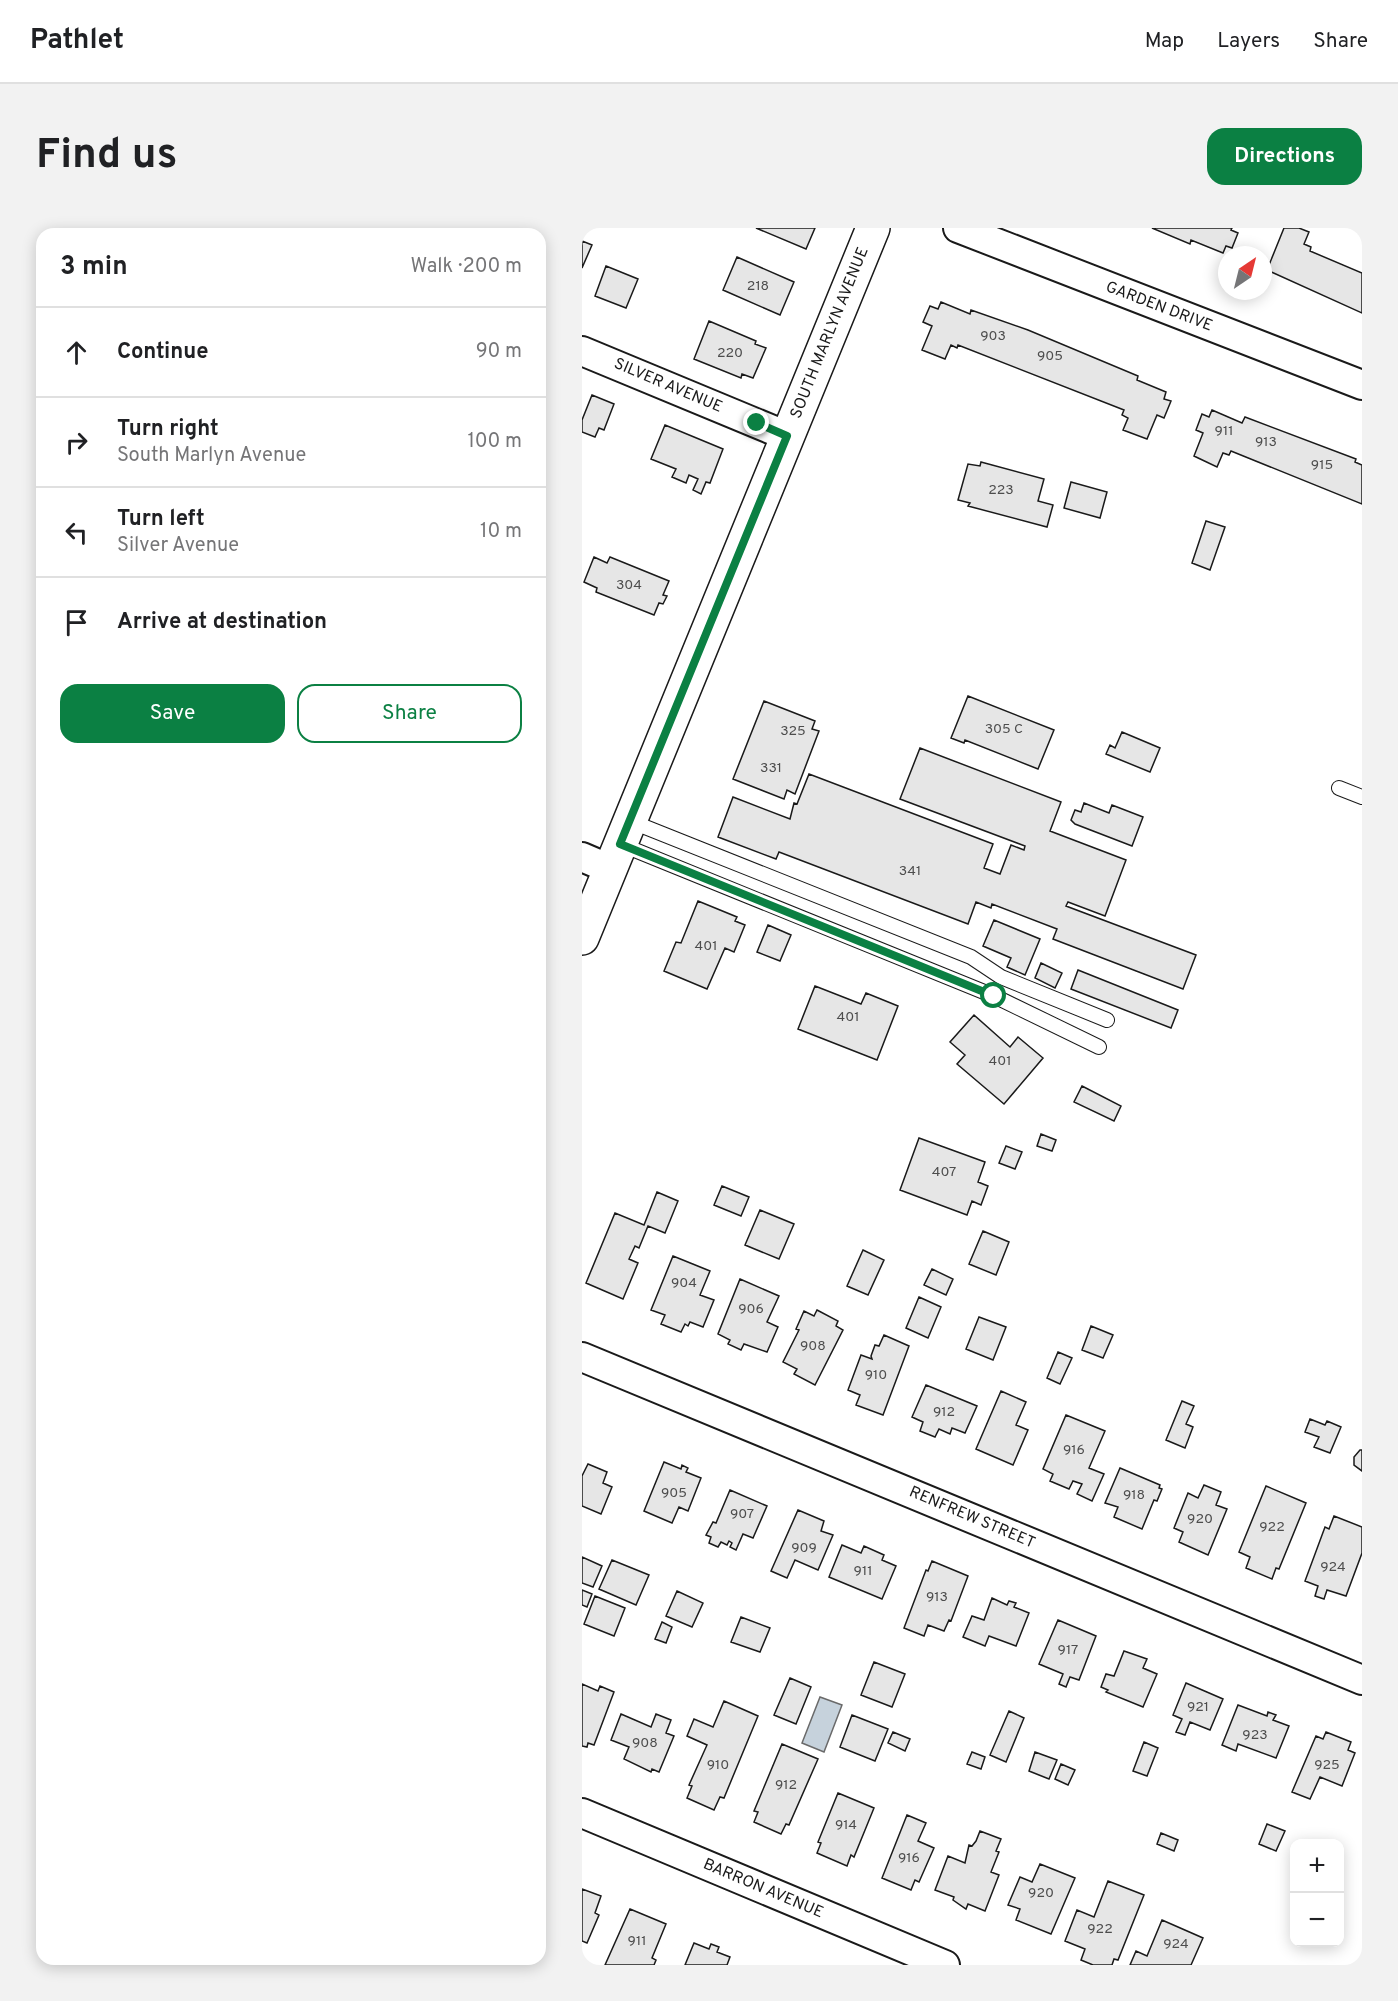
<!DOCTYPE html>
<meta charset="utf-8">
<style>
body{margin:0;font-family:Overpass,sans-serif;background:#f2f2f2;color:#202124}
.controls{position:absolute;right:18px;bottom:18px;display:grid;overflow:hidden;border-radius:12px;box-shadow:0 3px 15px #0003}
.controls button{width:54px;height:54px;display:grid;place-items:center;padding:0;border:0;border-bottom:2px solid #e0e0e0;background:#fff;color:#202124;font:30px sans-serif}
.compass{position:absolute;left:636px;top:18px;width:54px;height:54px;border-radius:50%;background:#fff;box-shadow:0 3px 15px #0003;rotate:35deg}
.stop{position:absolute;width:18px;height:18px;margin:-14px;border:4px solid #0b8043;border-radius:50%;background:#fff}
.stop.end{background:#0b8043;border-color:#fff;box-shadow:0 2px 6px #0008}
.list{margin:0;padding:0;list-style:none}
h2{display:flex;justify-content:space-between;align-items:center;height:78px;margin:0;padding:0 24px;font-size:26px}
h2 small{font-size:20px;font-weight:400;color:#757577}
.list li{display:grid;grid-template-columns:39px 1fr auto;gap:18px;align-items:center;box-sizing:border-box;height:90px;padding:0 24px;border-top:2px solid #e0e0e0}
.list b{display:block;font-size:22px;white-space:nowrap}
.list p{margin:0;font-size:20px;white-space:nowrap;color:#757577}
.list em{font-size:20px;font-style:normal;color:#757577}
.actions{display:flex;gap:12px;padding:18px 24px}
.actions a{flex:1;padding:14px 0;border:2px solid #0b8043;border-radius:18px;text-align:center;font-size:21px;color:#0b8043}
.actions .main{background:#0b8043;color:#fff}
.icon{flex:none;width:33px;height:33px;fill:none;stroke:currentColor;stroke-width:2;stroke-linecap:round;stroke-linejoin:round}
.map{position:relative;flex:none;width:780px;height:1737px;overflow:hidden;border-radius:18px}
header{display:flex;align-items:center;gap:36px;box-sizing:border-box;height:84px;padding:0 30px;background:#fff;border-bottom:2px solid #e0e0e0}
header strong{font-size:28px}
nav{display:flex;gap:33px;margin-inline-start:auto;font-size:21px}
.intro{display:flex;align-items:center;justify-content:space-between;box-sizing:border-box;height:144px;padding:0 36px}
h1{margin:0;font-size:42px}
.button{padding:15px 27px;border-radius:18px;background:#0b8043;color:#fff;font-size:21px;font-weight:700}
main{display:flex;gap:36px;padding:0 36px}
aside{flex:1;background:#fff;border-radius:18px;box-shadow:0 3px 15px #0003}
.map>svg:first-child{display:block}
</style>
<header>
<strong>Pathlet</strong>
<nav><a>Map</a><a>Layers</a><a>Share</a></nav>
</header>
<div class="intro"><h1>Find us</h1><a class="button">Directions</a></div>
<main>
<aside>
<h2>3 min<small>Walk · 200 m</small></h2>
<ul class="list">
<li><svg class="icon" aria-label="ahead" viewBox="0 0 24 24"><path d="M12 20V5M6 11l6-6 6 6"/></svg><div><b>Continue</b></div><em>90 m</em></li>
<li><svg class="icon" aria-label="right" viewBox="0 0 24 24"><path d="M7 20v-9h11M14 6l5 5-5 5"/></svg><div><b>Turn right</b><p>South Marlyn Avenue</p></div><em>100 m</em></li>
<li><svg class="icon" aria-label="left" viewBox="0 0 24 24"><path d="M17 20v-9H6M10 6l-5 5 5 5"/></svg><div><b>Turn left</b><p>Silver Avenue</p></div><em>10 m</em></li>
<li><svg class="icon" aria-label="arrive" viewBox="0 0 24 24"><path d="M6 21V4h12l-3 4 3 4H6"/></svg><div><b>Arrive at destination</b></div></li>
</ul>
<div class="actions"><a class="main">Save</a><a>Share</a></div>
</aside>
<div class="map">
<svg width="780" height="1737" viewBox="0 0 780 1737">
<rect width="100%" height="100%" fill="#fff"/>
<path fill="#c6d2dc" stroke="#6a6a6a" stroke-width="1.5" d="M 238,1469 L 260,1477 L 242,1524 L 220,1515 Z"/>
<path fill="#e6e6e6" stroke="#1a1a1a" stroke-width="1.5" d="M 174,0 L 233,0 L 224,21 Z
M 570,0 L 650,0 L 649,2 L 656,5 L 650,20 L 644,18 L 641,25 L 609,12 L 608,16 Z
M 702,0 L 717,0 L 727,4 L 722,16 L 729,19 L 728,23 L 780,45 L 780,85 L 685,42 Z
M 0,13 L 10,17 L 0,40 Z
M 155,29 L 212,54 L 198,87 L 141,62 Z
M 24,38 L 56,51 L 44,80 L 13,68 Z
M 359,74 L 388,86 L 389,82 L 446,102 L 556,148 L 555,152 L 584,164 L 582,171 L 589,173 L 582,190 L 575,187 L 565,211 L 541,202 L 546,190 L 540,187 L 542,182 L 376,117 L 375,120 L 369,117 L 363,131 L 340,122 L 350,98 L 341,94 L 348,78 L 356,81 Z
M 127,93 L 174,113 L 173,116 L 184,120 L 171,150 L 160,146 L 159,150 L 112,131 Z
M 10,167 L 32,176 L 22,202 L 17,200 L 13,209 L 0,204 L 0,192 Z
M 630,182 L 660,195 L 663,189 L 774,231 L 773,234 L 780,237 L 780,276 L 649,223 L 647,227 L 641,225 L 635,239 L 612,228 L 621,205 L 614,202 L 620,186 L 627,189 Z
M 83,197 L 141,221 L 128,255 L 124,254 L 119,266 L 111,262 L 116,251 L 107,247 L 104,255 L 90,249 L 94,241 L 69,231 Z
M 399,234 L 462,251 L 456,273 L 471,277 L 465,299 L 386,278 L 388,275 L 376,272 L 386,236 L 398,238 Z
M 489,254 L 525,264 L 518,290 L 482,280 Z
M 624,293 L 643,299 L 628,342 L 610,335 Z
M 12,329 L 25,335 L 28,329 L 87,353 L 81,367 L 85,368 L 81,376 L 77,375 L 72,387 L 14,364 L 15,360 L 2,354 Z
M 386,468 L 472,502 L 456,541 L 383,512 L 382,515 L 369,510 Z
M 182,473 L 233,493 L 230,501 L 237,503 L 213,566 L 205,562 L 202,571 L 151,551 Z
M 540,504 L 578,520 L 568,544 L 524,526 L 528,517 L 533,520 Z
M 338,520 L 479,574 L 468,603 L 544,632 L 523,688 L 486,674 L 484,678 L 614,727 L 601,761 L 471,711 L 475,701 L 410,676 L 409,680 L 394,674 L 386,696 L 197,624 L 194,631 L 136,609 L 151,569 L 208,591 L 212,575 L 215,576 L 227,546 L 411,616 L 402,640 L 418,646 L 429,617 L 442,622 L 443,618 L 318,571 Z
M 502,575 L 527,585 L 530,577 L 561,589 L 550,618 L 493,596 L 489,592 L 493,582 L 499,584 Z
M 116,673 L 155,689 L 153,693 L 163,697 L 152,724 L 143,720 L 125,761 L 82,743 L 94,714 L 99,715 Z
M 412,692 L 458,711 L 443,747 L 425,739 L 429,730 L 401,718 Z
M 186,697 L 209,707 L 198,733 L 175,724 Z
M 459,735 L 480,745 L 473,760 L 453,750 Z
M 496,742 L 596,782 L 589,800 L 489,761 Z
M 233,758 L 279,776 L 284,765 L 316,778 L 295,832 L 216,801 Z
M 392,787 L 428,819 L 436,809 L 461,830 L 422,876 L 375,836 L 383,827 L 368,814 Z
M 500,858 L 539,878 L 532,893 L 492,874 Z
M 459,906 L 474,912 L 470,923 L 455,918 Z
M 337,910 L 403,934 L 396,954 L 406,958 L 399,977 L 390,973 L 385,987 L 318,962 Z
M 424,918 L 440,924 L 433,941 L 417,935 Z
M 140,958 L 167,969 L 159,988 L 132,977 Z
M 75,964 L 96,973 L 83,1005 L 66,998 L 57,1020 L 53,1018 L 47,1031 L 56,1035 L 41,1071 L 4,1055 L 33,985 L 62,997 Z
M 178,982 L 212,996 L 197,1031 L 163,1017 Z
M 401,1003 L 427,1014 L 414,1047 L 387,1036 Z
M 281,1022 L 302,1032 L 286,1067 L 265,1058 Z
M 91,1028 L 128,1043 L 118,1067 L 132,1072 L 121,1099 L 108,1094 L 106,1098 L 103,1096 L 99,1104 L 79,1096 L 83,1087 L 69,1082 Z
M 350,1041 L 371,1051 L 364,1067 L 342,1057 Z
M 158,1051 L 197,1068 L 185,1094 L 196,1099 L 185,1124 L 162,1116 L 159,1122 L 146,1116 L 148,1112 L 136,1106 Z
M 337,1069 L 359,1079 L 346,1110 L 324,1100 Z
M 235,1082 L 256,1093 L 254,1098 L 261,1102 L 233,1157 L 212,1146 L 215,1141 L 201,1134 L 217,1102 L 214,1101 L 222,1083 L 232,1088 Z
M 397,1089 L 424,1099 L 411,1132 L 384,1121 Z
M 509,1098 L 531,1107 L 521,1130 L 500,1122 Z
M 302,1107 L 327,1118 L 301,1187 L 274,1177 L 278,1167 L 266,1162 L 279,1127 L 290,1131 L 289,1128 L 293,1117 L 297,1118 Z
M 476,1124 L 490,1130 L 478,1156 L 465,1150 Z
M 344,1157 L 395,1178 L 383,1205 L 370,1200 L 368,1206 L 357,1201 L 353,1209 L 338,1203 L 341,1194 L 330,1189 Z
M 419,1163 L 444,1174 L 434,1197 L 446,1202 L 431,1237 L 394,1221 Z
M 600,1173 L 612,1178 L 604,1196 L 611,1199 L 603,1220 L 584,1212 Z
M 484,1187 L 523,1203 L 507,1240 L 522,1246 L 510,1273 L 495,1266 L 500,1256 L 491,1253 L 487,1261 L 468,1253 L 471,1246 L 461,1241 Z
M 728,1191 L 743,1197 L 745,1193 L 759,1199 L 748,1225 L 732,1219 L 737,1209 L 723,1204 Z
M 778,1222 L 780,1222 L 780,1243 L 772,1237 L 772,1229 Z
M 82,1234 L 99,1241 L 100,1237 L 106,1240 L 104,1244 L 119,1250 L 106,1283 L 97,1279 L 90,1295 L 62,1283 Z
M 6,1236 L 25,1244 L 21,1255 L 30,1259 L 19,1286 L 0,1278 L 0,1248 Z
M 538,1240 L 578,1257 L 577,1260 L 580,1261 L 575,1273 L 572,1272 L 560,1301 L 532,1289 L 536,1279 L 523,1275 Z
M 622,1257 L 639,1264 L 634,1277 L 645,1281 L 626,1327 L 597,1314 L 601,1304 L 592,1300 L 606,1265 L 616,1270 Z
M 684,1258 L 724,1275 L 697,1341 L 694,1340 L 690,1351 L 664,1340 L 668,1329 L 657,1324 Z
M 148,1262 L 185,1278 L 171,1310 L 161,1306 L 154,1322 L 148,1319 L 150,1315 L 147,1313 L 145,1317 L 139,1314 L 136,1319 L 127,1315 L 129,1309 L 124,1307 L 131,1294 L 134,1295 Z
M 216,1282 L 242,1293 L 239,1303 L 251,1307 L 236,1342 L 213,1332 L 205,1350 L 189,1343 Z
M 752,1288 L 780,1299 L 780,1325 L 764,1368 L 745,1362 L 742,1371 L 733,1368 L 736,1358 L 723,1353 L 743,1299 L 747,1301 Z
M 260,1317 L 279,1325 L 282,1318 L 302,1327 L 300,1332 L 314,1338 L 300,1371 L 247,1349 Z
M 0,1329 L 20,1338 L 11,1359 L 0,1355 Z
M 30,1332 L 67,1347 L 54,1377 L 17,1361 Z
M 350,1333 L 386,1348 L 369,1393 L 367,1392 L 362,1403 L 346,1397 L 342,1408 L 322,1400 L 344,1342 L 346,1343 Z
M 0,1362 L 10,1366 L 5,1379 L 0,1377 Z
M 95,1363 L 121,1375 L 110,1399 L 84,1388 Z
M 13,1368 L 43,1380 L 32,1408 L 2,1396 Z
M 410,1370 L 425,1377 L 427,1373 L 434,1375 L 432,1379 L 447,1385 L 434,1418 L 407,1408 L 403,1418 L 381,1409 L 390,1388 L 402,1392 Z
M 159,1389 L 188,1400 L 178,1424 L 149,1414 Z
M 476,1392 L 514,1408 L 497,1452 L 488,1449 L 484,1459 L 477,1456 L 481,1446 L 457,1436 Z
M 80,1394 L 90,1399 L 84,1415 L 73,1411 Z
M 542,1423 L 565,1431 L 561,1440 L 575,1446 L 561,1479 L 524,1464 L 526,1462 L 519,1459 L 524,1446 L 532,1448 Z
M 292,1434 L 323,1446 L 310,1479 L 279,1467 Z
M 208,1450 L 229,1459 L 214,1496 L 192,1487 Z
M 604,1455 L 641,1471 L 628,1502 L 608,1494 L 603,1507 L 594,1504 L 600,1491 L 591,1487 Z
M 0,1456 L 16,1463 L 18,1458 L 32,1464 L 12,1517 L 6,1515 L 5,1519 L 0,1518 Z
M 142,1473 L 176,1488 L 142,1570 L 138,1569 L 132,1582 L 105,1570 L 110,1558 L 107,1557 L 125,1517 L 105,1508 L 112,1491 L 131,1499 Z
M 656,1477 L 685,1488 L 686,1484 L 694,1487 L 691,1492 L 707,1498 L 694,1530 L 656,1516 L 654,1523 L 640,1517 Z
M 427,1483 L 442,1490 L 424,1534 L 408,1527 Z
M 39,1486 L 69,1499 L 74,1486 L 89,1492 L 84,1505 L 92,1508 L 77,1544 L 70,1541 L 69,1544 L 42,1531 L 47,1519 L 29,1512 Z
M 270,1487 L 306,1501 L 293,1533 L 258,1519 Z
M 311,1504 L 328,1511 L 323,1523 L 306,1515 Z
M 744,1504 L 769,1514 L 766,1522 L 773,1525 L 760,1558 L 738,1549 L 728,1571 L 710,1564 L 734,1508 L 741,1511 Z
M 562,1514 L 576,1520 L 565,1548 L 551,1543 Z
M 200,1516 L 236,1531 L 207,1597 L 204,1596 L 199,1606 L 172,1594 L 176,1584 L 172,1583 Z
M 390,1524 L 403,1529 L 399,1541 L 385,1536 Z
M 453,1524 L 475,1532 L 467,1551 L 447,1543 Z
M 479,1536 L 493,1542 L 486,1557 L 473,1551 Z
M 256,1565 L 292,1580 L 272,1629 L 269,1627 L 265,1638 L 235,1625 L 239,1615 L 236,1614 Z
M 325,1587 L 344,1595 L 336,1613 L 352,1620 L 337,1654 L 333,1652 L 329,1662 L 300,1650 Z
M 685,1596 L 703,1603 L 694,1623 L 677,1616 Z
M 398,1603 L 419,1611 L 414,1623 L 417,1624 L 409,1644 L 417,1647 L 403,1683 L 386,1676 L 384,1681 L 371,1672 L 372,1669 L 353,1662 L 366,1628 L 383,1635 L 387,1617 L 390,1618 L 394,1613 Z
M 579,1605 L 596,1612 L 592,1623 L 575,1616 Z
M 458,1636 L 493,1650 L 469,1706 L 434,1692 L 438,1681 L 426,1677 L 438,1649 L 450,1654 Z
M 526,1653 L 562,1667 L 536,1732 L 532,1731 L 530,1737 L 511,1737 L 499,1732 L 503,1721 L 483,1713 L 495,1682 L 512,1689 Z
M 0,1661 L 19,1668 L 13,1685 L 17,1687 L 5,1715 L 0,1713 Z
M 48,1681 L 84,1696 L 70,1730 L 74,1732 L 72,1737 L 23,1737 Z
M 580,1692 L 621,1710 L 609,1737 L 548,1737 L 554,1723 L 565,1728 Z
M 112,1715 L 127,1721 L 129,1716 L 137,1719 L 135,1724 L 148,1729 L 145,1737 L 103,1737 Z"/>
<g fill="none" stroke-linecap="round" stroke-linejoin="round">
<g stroke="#1a1a1a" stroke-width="16">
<path id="service" d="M 757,560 L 780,569
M 48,593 L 389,729 L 419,749 L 525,792
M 38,616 L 412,768 L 517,819"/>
</g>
<g stroke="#1a1a1a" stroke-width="32">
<path id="minor" d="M 376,0 L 780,157
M 0,123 L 205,208
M 0,629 L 28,641
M 0,1129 L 780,1452
M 0,1585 L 363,1737"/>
</g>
<g stroke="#1a1a1a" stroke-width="36">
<path id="tertiary" d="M 0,710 L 291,0"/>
</g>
<use href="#service" stroke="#fff" stroke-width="14"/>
<use href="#minor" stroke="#fff" stroke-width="28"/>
<use href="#tertiary" stroke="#fff" stroke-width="33"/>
</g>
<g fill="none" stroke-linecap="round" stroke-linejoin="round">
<path stroke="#0b8043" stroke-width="8" d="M 175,195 L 205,208 L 38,616 L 412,768"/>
</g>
<g text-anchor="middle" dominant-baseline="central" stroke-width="4.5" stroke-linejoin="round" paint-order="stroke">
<g font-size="14" fill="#4d4d4d">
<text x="176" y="58">218</text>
<text x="411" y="108">903</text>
<text x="148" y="125">220</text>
<text x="468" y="128">905</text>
<text x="642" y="203">911</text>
<text x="684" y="214">913</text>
<text x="740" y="237">915</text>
<text x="419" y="262">223</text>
<text x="47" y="357">304</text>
<text x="422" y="501">305 C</text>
<text x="211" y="503">325</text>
<text x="189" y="540">331</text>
<text x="328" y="643">341</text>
<text x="124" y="718">401</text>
<text x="266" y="789">401</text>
<text x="418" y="833">401</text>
<text x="362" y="944">407</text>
<text x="102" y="1055">904</text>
<text x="169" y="1081">906</text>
<text x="231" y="1118">908</text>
<text x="294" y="1147">910</text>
<text x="362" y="1184">912</text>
<text x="492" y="1222">916</text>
<text x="92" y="1265">905</text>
<text x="552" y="1267">918</text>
<text x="160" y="1286">907</text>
<text x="618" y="1291">920</text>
<text x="690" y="1299">922</text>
<text x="222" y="1320">909</text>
<text x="751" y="1339">924</text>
<text x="281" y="1343">911</text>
<text x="355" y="1369">913</text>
<text x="486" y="1422">917</text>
<text x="616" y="1479">921</text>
<text x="673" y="1507">923</text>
<text x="63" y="1515">908</text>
<text x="136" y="1537">910</text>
<text x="745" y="1537">925</text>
<text x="204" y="1557">912</text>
<text x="264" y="1597">914</text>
<text x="327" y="1630">916</text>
<text x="459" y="1665">920</text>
<text x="518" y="1701">922</text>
<text x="55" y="1713">911</text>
<text x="594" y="1716">924</text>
</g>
<g font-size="16" fill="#1a1a1a" stroke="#fff">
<text transform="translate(577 79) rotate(21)">GARDEN DRIVE</text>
<text transform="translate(248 105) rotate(-68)">SOUTH MARLYN AVENUE</text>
<text transform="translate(86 158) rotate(23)">SILVER AVENUE</text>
<text transform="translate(390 1290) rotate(23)">RENFREW STREET</text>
<text transform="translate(181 1661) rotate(23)">BARRON AVENUE</text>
</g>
</g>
</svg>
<div class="controls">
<button>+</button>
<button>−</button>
</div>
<svg class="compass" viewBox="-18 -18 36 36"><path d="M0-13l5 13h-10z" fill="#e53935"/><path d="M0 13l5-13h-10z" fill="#757577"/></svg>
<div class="stop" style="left:412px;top:768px"></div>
<div class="stop end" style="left:175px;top:195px"></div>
</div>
</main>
